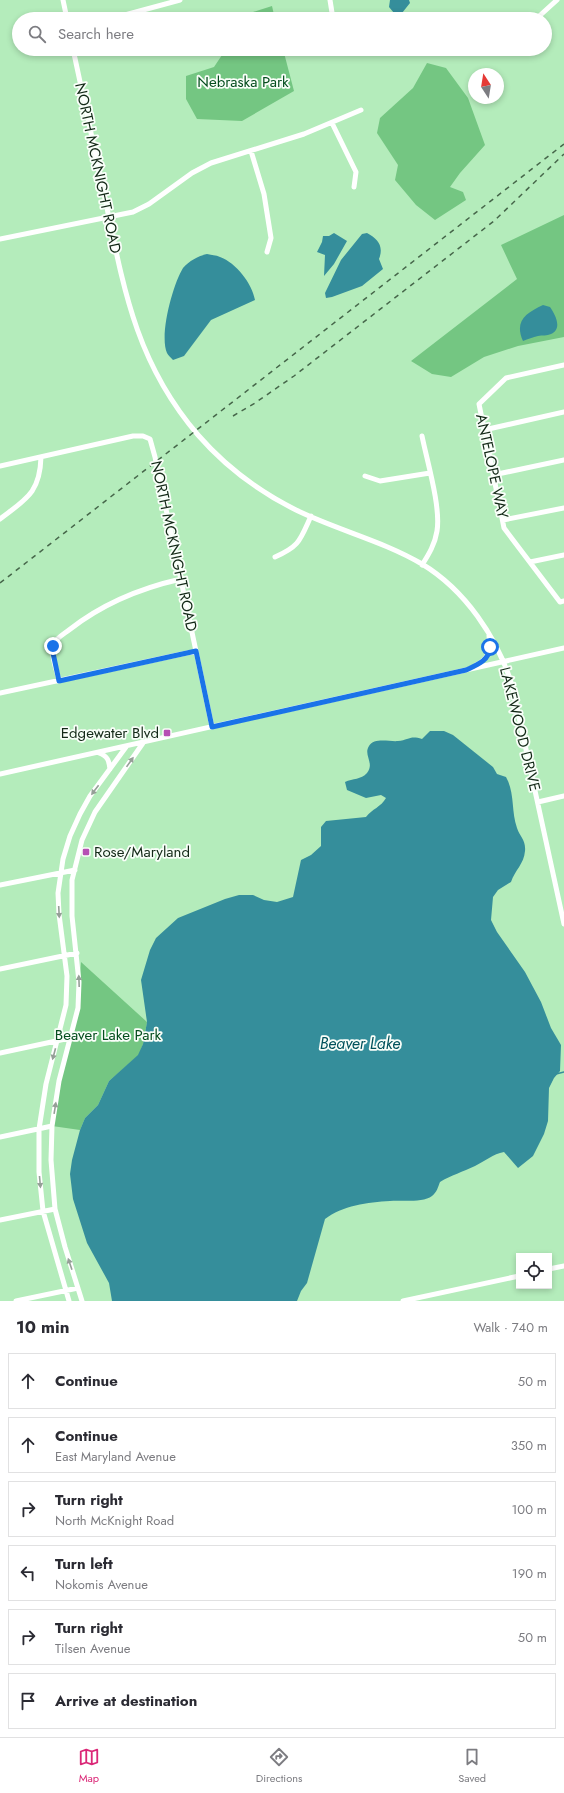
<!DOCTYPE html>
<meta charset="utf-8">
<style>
body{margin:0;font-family:Jost,sans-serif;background:#f2f2f3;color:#2b2b33}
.controls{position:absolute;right:12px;bottom:12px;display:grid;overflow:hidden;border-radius:0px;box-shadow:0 2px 6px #0003}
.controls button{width:36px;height:36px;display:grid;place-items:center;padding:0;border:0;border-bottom:1px solid #e1e1e2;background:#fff;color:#2b2b33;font:20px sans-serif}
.compass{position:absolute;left:468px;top:68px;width:36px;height:36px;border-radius:50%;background:#fff;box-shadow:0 2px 6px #0003;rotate:348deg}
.stop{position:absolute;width:12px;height:12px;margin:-9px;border:3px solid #1a73e8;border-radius:50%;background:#fff}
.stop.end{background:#1a73e8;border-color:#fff;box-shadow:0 1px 4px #0008}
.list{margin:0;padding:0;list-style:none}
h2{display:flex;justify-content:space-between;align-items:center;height:52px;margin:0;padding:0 16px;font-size:17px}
h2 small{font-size:13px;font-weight:400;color:#7c7c81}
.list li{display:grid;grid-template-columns:26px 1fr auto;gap:12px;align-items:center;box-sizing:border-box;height:56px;margin:0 8px 8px;padding:0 8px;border:1px solid #e1e1e2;border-radius:0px}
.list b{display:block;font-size:15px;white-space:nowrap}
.list p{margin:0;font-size:13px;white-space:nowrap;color:#7c7c81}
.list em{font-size:13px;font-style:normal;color:#7c7c81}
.icon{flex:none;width:22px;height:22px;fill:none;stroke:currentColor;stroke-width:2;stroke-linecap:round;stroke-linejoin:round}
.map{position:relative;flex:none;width:564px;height:1301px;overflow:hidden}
.search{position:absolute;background:#fff;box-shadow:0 2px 6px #0003;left:12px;right:12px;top:12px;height:44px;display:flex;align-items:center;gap:10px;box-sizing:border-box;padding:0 14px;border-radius:22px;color:#7c7c81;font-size:15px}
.sheet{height:436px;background:#fff}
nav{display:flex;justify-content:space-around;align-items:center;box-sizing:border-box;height:56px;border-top:1px solid #e1e1e2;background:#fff;font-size:11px;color:#7c7c81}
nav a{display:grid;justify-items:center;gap:2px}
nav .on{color:#db2777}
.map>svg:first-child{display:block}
</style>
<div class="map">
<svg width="564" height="1301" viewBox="0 0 564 1301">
<rect width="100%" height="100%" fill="#b4ecbb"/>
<path fill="#74c682" d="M 272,6 L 275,19 L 246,19 L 250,13 Z
M 226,49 L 283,49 L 294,91 L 242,121 L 197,119 L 186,99 L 186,76 L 214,67 Z
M 427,63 L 446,68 L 468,98 L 485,145 L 460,173 L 450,187 L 463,192 L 466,200 L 435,220 L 416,205 L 395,180 L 398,165 L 377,133 L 380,118 L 413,88 Z
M 564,215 L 564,337 L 518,346 L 484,357 L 451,377 L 432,374 L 411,361 L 517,279 L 501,245 Z
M 81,962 L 147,1022 L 143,1044 L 139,1055 L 109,1081 L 98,1105 L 85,1118 L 80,1130 L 52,1126 L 59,1081 L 78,1008 Z"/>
<path fill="#358e9b" d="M 390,0 L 409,0 L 410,3 L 402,13 L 394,13 L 389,7 Z
M 334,233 L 347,241 L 334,264 L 324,276 L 325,255 L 317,252 L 322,242 L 323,236 L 329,236 Z
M 367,233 C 378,239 384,246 379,259 L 383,269 L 362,286 L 332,297 L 326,298 L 325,293 L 341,260 L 362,234 Z
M 207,254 C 211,255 216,255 220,257 C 236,263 252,283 255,300 L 211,320 L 184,356 L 173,360 C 171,358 168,355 167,353 C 159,335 173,284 183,268 C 189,261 198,256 207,254 Z
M 543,305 L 550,307 C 555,314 563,329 551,334 C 547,336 542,335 538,336 C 533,337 528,339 523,341 C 514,321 526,313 543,305 Z
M 430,731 L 444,731 L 453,735 L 493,767 L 497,774 L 506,777 C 515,793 511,811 517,828 C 520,837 526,840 525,851 C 524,864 515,870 511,882 L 498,890 L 493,897 L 491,920 L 497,932 L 525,972 L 541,1002 L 551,1028 L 561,1045 L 560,1071 L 554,1078 L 549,1088 L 548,1121 L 544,1134 L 533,1156 L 518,1168 L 504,1152 C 493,1154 485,1161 475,1166 C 463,1172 451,1175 440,1182 C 438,1187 437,1192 432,1196 C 423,1203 401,1200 390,1201 C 368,1202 342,1206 325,1219 L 307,1283 L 301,1291 L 297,1301 L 112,1301 L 109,1283 L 87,1243 L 73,1199 L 70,1174 L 72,1160 L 80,1130 L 85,1118 L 98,1105 L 109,1081 L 138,1055 L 143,1044 L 147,1022 L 141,980 L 150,950 L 156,938 L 178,918 L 225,899 L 239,895 L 253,895 L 264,900 L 277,902 L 293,897 L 301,860 L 311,855 L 321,846 L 321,827 L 326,821 L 366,817 C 372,809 381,807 386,798 L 381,795 L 366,798 L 347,790 L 345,782 C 353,778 361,780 367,773 C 375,763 363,755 369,746 C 374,737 390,742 398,741 C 409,740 410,735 422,739 Z"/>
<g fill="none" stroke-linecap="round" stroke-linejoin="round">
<path stroke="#358e9b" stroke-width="1.5" d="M 556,1074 L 564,1072"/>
<path stroke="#fff" stroke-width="5" d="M 63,0 L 67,19
M 330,0 L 333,19
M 110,19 L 180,0
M 536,19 L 557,0
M 73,49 C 84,100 95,152 106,203 C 124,291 137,364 198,435 C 225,466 260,492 296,510 C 337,530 383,541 422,564 C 465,590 497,637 512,685 L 564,924
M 332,123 L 356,172 L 354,187
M 251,151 L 264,194 L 271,238 L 267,252
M 0,239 L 133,212 L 149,204 L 192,173 L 211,163 L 304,134 L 361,110
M 564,365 L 506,378 L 479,404 L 504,528 L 560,602 L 564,601
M 484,430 L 564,412
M 422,436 C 427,461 441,507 437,531 C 435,544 429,554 422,565
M 0,466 L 133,436 L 143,436 L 150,439 L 155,457 L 212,727
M 493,475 L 564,460
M 365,476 L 380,481 L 430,473
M 0,519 C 26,499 40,493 41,457
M 503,520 L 564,508
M 275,557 C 300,546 300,540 311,516
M 530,562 L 564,555
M 476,665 C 490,658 490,650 489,635
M 59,681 C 57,670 50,655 54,644 C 56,638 64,634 69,630 C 102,604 141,588 181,579
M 0,693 L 196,651
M 99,753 C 108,756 109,761 110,769
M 0,774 L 564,648
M 538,802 L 564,796
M 0,885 L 75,870
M 0,969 L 77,953
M 0,1053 L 70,1038
M 0,1137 L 52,1126
M 0,1220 L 55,1209
M 549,1269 L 564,1266
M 16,1301 L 78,1288
M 69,1301 L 43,1211 L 39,1172 L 39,1129 L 46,1084 L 66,1005 L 67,976 L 59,914 L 58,893 L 63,859 L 70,836 L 80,814 L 90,796 L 126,747
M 82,1301 L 65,1247 L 55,1209 L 51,1160 L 52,1126 L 59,1081 L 78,1008 L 79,982 L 72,916 L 72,880 L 82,840 L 95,812 L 143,743
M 403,1301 L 519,1276"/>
<path stroke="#46664a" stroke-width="1.5" stroke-dasharray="5 5" stroke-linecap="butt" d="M 233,416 L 255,403 L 294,376 L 494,221 L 564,154
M 0,583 L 564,144"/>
</g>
<defs><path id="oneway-solid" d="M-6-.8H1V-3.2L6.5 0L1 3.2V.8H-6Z"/></defs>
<g fill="#959f97">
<use href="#oneway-solid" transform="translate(130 762) rotate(-55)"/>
<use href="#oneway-solid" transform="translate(95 790) rotate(127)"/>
<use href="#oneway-solid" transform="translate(59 912) rotate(87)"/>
<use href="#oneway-solid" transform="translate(79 981) rotate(-92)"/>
<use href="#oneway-solid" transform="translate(54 1054) rotate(105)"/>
<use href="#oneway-solid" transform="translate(55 1108) rotate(-81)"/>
<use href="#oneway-solid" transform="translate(40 1182) rotate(85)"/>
<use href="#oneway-solid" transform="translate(70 1264) rotate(-109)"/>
</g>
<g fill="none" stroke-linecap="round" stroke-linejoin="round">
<path stroke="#1a73e8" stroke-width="5" d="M 53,646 L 53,653 L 59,681 L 196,651 L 212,727 L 466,670 C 477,665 489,661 490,647"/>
</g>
<g fill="#b650b4" stroke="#f9fef9" stroke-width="1.5">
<rect x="163" y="729" width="8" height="8" rx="2"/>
<rect x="82" y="848" width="8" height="8" rx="2"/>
</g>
<g text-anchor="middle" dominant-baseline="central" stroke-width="3.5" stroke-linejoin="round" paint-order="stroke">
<g font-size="15" fill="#054e1e" stroke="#f9fef9">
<text x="243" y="82">Nebraska Park</text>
<text x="108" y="1035">Beaver Lake Park</text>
</g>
<g font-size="15" fill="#132917" stroke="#f9fef9">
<text transform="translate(98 168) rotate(78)">NORTH MCKNIGHT ROAD</text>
<text transform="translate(492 466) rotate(78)">ANTELOPE WAY</text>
<text transform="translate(174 546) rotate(78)">NORTH MCKNIGHT ROAD</text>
<text transform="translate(520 729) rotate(76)">LAKEWOOD DRIVE</text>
</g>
<g font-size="15" fill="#132917" stroke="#f9fef9" text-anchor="end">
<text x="159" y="733">Edgewater Blvd</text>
<text x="94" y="852" text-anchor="start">Rose/Maryland</text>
</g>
<g font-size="16" font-style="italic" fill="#01525c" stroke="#f9fef9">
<text x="360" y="1043">Beaver Lake</text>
</g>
</g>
</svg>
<div class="controls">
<button><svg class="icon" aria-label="locate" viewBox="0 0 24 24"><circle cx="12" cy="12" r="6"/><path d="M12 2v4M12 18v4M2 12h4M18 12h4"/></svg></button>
</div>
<svg class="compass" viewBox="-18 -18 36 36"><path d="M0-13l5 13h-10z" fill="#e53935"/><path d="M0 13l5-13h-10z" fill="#7c7c81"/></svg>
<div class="stop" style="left:490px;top:647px"></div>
<div class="stop end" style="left:53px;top:646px"></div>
<div class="search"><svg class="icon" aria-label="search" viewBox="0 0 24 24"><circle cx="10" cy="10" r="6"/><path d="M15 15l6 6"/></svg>Search here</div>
</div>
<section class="sheet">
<h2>10 min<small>Walk · 740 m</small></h2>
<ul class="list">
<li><svg class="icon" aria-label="ahead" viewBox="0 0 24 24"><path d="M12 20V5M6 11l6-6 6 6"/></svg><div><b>Continue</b></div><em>50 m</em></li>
<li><svg class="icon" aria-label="ahead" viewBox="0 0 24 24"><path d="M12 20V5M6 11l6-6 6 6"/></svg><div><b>Continue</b><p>East Maryland Avenue</p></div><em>350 m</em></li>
<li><svg class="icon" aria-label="right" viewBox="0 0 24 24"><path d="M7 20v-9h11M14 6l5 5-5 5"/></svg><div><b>Turn right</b><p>North McKnight Road</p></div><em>100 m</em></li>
<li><svg class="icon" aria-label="left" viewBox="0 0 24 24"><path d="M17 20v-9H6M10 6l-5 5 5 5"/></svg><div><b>Turn left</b><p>Nokomis Avenue</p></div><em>190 m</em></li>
<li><svg class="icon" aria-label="right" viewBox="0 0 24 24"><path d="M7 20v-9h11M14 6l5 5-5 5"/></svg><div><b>Turn right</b><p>Tilsen Avenue</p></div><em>50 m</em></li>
<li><svg class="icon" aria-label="arrive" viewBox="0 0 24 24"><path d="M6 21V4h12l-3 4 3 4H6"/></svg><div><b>Arrive at destination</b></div></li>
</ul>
</section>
<nav>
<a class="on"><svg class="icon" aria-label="map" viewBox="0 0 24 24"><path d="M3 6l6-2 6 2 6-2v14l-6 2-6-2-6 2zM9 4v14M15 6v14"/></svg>Map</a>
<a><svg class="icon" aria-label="directions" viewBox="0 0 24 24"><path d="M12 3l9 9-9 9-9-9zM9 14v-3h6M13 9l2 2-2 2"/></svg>Directions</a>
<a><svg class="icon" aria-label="saved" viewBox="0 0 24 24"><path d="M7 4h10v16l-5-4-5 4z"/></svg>Saved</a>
</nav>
